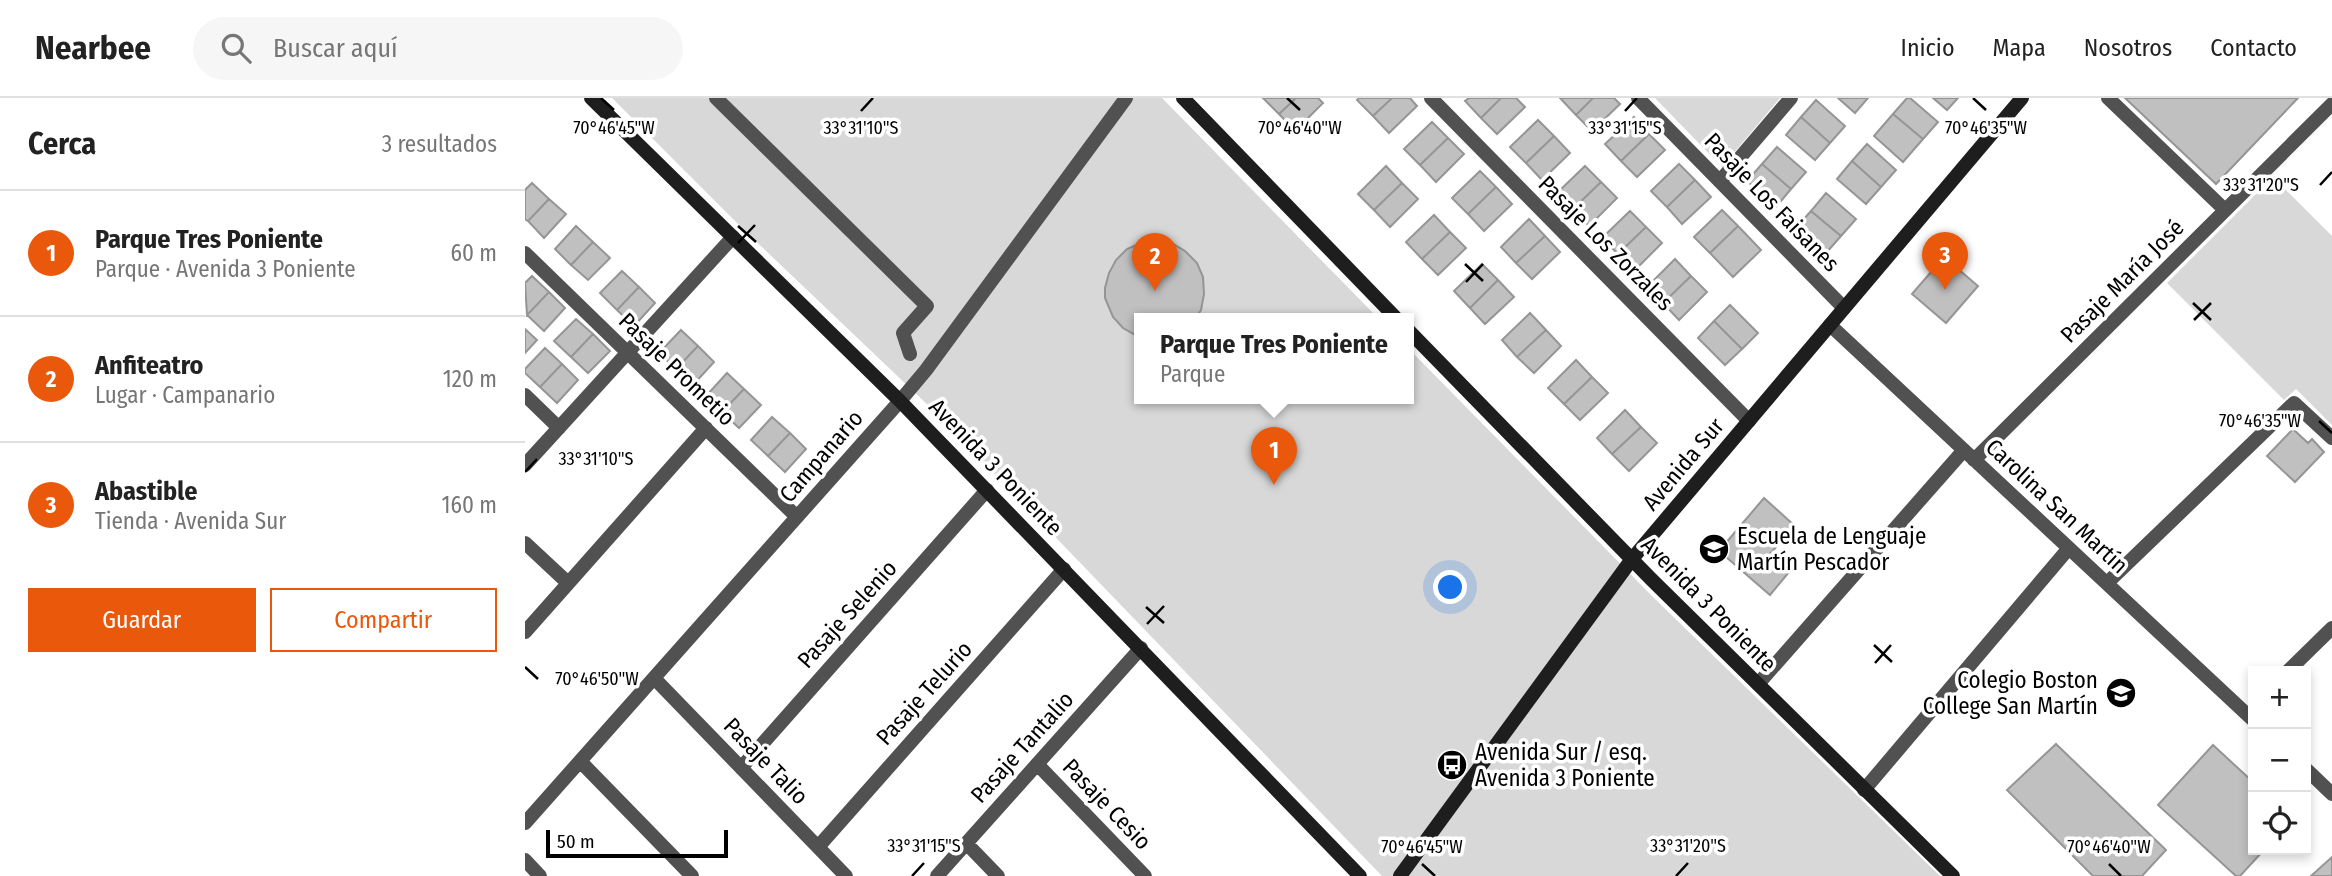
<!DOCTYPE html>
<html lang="es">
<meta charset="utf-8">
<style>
body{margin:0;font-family:"Fira Sans Condensed",sans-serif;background:#f6f6f6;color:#222}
.controls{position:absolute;right:21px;bottom:21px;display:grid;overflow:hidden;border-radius:0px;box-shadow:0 4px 10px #0003}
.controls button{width:63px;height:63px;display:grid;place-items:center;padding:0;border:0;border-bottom:2px solid #e0e0e0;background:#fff;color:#222;font:35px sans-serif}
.scale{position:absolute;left:21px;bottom:18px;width:182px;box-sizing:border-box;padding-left:7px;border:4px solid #000;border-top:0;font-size:19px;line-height:24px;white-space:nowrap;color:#000;-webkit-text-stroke:5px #fff;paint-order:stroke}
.you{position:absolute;left:926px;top:490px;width:24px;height:24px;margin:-18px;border:5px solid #fff;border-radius:50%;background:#1a73e8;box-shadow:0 0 0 10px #1a73e833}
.badge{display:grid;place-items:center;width:46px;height:46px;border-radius:50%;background:#ea580c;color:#fff;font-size:23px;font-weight:700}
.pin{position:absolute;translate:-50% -58px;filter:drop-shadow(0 2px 4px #0008)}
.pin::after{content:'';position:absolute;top:37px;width:24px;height:21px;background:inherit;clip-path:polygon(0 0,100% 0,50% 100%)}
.popup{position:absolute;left:609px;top:215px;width:280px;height:91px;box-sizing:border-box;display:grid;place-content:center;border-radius:0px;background:#fff;filter:drop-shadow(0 2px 5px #0005);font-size:23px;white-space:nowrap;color:#767676}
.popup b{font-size:26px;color:#222}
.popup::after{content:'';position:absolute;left:50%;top:100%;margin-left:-14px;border:14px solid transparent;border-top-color:#fff}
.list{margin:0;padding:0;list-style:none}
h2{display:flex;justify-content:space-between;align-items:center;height:91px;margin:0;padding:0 28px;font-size:30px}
h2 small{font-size:23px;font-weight:400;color:#767676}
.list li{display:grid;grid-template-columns:46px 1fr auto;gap:21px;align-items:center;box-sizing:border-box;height:126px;padding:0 28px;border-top:2px solid #e0e0e0}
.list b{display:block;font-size:26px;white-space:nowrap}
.list p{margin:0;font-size:23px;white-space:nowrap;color:#767676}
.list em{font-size:23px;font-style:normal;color:#767676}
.actions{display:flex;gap:14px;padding:21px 28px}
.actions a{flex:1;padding:16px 0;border:2px solid #ea580c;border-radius:0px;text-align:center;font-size:24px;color:#ea580c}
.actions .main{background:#ea580c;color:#fff}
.icon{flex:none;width:38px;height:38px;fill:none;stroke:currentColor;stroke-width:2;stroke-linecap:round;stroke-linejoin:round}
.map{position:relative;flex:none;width:1807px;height:778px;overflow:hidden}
header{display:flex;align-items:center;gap:42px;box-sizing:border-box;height:98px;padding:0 35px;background:#fff;border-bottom:2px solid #e0e0e0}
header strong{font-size:33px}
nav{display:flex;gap:38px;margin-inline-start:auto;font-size:24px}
.search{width:490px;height:63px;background:#f6f6f6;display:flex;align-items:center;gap:18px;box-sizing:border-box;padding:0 24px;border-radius:38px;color:#767676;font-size:26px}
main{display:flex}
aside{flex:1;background:#fff}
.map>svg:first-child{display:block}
</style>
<header>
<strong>Nearbee</strong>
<div class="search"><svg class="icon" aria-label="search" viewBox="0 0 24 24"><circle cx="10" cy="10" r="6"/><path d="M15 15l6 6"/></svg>Buscar aquí</div>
<nav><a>Inicio</a><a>Mapa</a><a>Nosotros</a><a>Contacto</a></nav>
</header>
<main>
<aside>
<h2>Cerca<small>3 resultados</small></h2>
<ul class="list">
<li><span class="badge">1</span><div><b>Parque Tres Poniente</b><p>Parque · Avenida 3 Poniente</p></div><em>60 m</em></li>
<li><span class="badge">2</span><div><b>Anfiteatro</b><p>Lugar · Campanario</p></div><em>120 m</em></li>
<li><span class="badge">3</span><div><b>Abastible</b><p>Tienda · Avenida Sur</p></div><em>160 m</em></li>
</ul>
<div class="actions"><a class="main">Guardar</a><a>Compartir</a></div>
</aside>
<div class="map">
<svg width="1807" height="778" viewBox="0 0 1807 778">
<rect width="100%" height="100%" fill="#fff"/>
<path fill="#d8d8d8" d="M 87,0 L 637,0 L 854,221 L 614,221 L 614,301 L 884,301 L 884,251 L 1127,498 L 1415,778 L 857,778 L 406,310 L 218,131 Z
M 1130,0 L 1255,0 L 1197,69 Z
M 1748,79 L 1807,138 L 1807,327 L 1771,291 L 1759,302 L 1642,185 Z"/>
<path fill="#c0c0c0" stroke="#959595" stroke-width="2" d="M 738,0 L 771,0 L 754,16 Z
M 771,0 L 793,0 L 798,5 L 770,33 L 754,16 Z
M 834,0 L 867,0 L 848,18 L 832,2 Z
M 867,0 L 885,0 L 892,8 L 864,35 L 848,18 Z
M 944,0 L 976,0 L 956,20 L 940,3 Z
M 976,0 L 991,0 L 1000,9 L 972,36 L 956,20 Z
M 1035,0 L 1068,0 L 1051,17 Z
M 1068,0 L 1089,0 L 1095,6 L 1067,33 L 1051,17 Z
M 1313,0 L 1343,0 L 1330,15 Z
M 1382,0 L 1385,0 L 1413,24 L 1398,41 L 1368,16 Z
M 1408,0 L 1433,0 L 1422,12 Z
M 1600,0 L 1773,0 L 1691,86 Z
M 1291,2 L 1320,28 L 1305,45 L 1276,19 Z
M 1368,16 L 1398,41 L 1378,64 L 1349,38 Z
M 1109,19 L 1124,36 L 1096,63 L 1080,46 Z
M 1276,19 L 1305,45 L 1290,62 L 1261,37 Z
M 1013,22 L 1029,38 L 1001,65 L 985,49 Z
M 907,24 L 923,40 L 895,67 L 879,51 Z
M 1124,36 L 1140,52 L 1112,79 L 1096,63 Z
M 1029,38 L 1045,55 L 1017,82 L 1001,65 Z
M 923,40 L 939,56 L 911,84 L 895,67 Z
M 1342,46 L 1371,72 L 1356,89 L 1327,63 Z
M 1252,49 L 1281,74 L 1266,91 L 1237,66 Z
M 1327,63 L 1356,89 L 1341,106 L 1312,81 Z
M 1154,66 L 1170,82 L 1142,109 L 1126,93 Z
M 1237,66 L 1266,91 L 1251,109 L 1222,83 Z
M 861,68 L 877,85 L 849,112 L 833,96 Z
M 1060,68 L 1076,84 L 1048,111 L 1032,95 Z
M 955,73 L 971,89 L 943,116 L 927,100 Z
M 1170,82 L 1186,99 L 1157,126 L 1142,109 Z
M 1076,84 L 1092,100 L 1064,128 L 1048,111 Z
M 7,85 L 24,101 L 3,123 L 0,121 L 0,92 Z
M 877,85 L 893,101 L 865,129 L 849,112 Z
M 971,89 L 987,106 L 959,133 L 943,116 Z
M 1301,95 L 1331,121 L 1316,138 L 1286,113 Z
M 24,101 L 41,116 L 19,140 L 3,123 Z
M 1197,112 L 1213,128 L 1185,155 L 1169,139 Z
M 1105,113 L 1121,129 L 1093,156 L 1077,140 Z
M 1286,113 L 1316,138 L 1301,155 L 1271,130 Z
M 909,117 L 925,134 L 897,161 L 881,144 Z
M 1004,121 L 1020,138 L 991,165 L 976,149 Z
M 51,128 L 68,144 L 46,167 L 30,151 Z
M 1213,128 L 1236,152 L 1208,179 L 1185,155 Z
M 1121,129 L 1137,145 L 1109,173 L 1093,156 Z
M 925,134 L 941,150 L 913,177 L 897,161 Z
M 1020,138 L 1035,154 L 1007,181 L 991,165 Z
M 631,142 L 645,144 L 660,153 L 672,165 L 678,179 L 679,196 L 676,212 L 670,221 L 614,221 L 614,239 L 598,230 L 588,219 L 580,200 L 580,190 L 584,175 L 591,162 L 602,151 L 616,145 Z
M 68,144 L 85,160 L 63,182 L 46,167 Z
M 1419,159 L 1453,188 L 1421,225 L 1387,196 Z
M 1150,161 L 1166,178 L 1138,205 L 1122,189 Z
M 957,166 L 973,182 L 945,210 L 929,193 Z
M 97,173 L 114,189 L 92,212 L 75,195 Z
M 7,178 L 24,194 L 2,217 L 0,185 Z
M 1166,178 L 1182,194 L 1154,222 L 1138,205 Z
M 973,182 L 989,199 L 960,226 L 945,210 Z
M 114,189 L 130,205 L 109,228 L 92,212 Z
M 24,194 L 40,210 L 19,233 L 2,217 Z
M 1205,207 L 1233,235 L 1217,251 L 1189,223 Z
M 1005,215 L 1021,232 L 992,259 L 977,242 Z
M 51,221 L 68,236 L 46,259 L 29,243 Z
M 1189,223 L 1217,251 L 1200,267 L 1173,240 Z
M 0,231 L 12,242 L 0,255 Z
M 156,232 L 173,248 L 151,271 L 134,255 Z
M 1021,232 L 1036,248 L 1009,275 L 992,259 Z
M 68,236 L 85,253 L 63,275 L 46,259 Z
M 173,248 L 189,264 L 168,287 L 151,271 Z
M 20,250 L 37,266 L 15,289 L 0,275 L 0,271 Z
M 1051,262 L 1067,279 L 1039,306 L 1023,290 Z
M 37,266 L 53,282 L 32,305 L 15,289 Z
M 202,275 L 219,291 L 197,314 L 181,298 Z
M 1067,279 L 1083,295 L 1055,322 L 1039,306 Z
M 219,291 L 236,307 L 214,330 L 197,314 Z
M 1100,312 L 1116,329 L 1087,356 L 1072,340 Z
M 247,319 L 265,335 L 243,358 L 226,342 Z
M 1116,329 L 1132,345 L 1104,373 L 1087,356 Z
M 1768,331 L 1783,345 L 1787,341 L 1799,354 L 1770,384 L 1742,358 Z
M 265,335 L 281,351 L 260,374 L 243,358 Z
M 1239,400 L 1270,428 L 1244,457 L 1264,474 L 1245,497 L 1194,453 Z
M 1531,646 L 1641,752 L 1617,778 L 1568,778 L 1482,692 Z
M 1688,647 L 1728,684 L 1728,752 L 1739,752 L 1715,778 L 1711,778 L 1633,707 Z
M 1807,759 L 1807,778 L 1786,778 Z"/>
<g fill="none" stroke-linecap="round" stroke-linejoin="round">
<path stroke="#515151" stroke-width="14" d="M 191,0 L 402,208 L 378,235 L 385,256
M 906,0 L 1224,323
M 1113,0 L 1319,210
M 1583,0 L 1700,112
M 1195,83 L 1266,0
M 0,155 L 272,419
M 1305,227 L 1728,622
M 0,297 L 34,330
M 1449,362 L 1807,6
M 0,367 L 208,139
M 0,445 L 43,485
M 1582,485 L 1769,305 L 1807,340
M 0,534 L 181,330
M 1763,573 L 1807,530
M 129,580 L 321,778
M 1233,586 L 1439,352
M 55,663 L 167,778
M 512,666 L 620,778
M 216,670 L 462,392
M 1781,671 L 1807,696
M 1339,692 L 1544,450
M 0,725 L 375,303 L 401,272 L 601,0
M 441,745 L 473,778
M 293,749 L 539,471
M 0,762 L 15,778
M 412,778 L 616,550"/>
<path stroke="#1e1e1e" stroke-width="14" d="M 66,0 L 375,303 L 835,778
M 658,0 L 872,221
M 884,233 L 1126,481 L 1428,778
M 875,778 L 1107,461 L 1497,0"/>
</g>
<path fill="none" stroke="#000" stroke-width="2.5" d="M 76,0 L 89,12M 762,0 L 775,12M 1448,0 L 1461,12M 336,13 L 348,0M 1100,13 L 1112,0M 1795,87 L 1807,74M 213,128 L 231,144M 213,145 L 230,127M 940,166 L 958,183M 941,184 L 958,166M 1668,205 L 1686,222M 1669,222 L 1686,205M 1794,323 L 1807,335M 0,374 L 12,361M 621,509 L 639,525M 622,526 L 639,508M 1349,547 L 1367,564M 1350,565 L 1366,547M 0,569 L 13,581M 897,766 L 910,778M 1584,766 L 1596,778M 387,778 L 399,765M 1151,778 L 1163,765"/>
<defs>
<g id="school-disc" transform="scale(1.575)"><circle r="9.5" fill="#000" stroke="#fff"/><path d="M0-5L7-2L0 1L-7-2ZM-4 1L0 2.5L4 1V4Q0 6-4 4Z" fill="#fff"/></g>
<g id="bus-disc" transform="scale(1.575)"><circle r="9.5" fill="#000" stroke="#fff"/><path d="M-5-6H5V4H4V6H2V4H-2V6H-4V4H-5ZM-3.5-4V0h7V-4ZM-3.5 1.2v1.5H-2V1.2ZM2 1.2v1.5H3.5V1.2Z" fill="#fff"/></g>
</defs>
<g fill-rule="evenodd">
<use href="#school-disc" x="1189" y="451"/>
<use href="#school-disc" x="1596" y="595"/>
<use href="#bus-disc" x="927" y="667"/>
</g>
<g text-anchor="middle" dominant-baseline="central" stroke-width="7" stroke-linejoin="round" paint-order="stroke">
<g font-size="23" fill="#000" stroke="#fff">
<text transform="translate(1247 104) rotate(46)">Pasaje Los Faisanes</text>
<text transform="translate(1081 145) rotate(45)">Pasaje Los Zorzales</text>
<text transform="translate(1597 183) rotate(-45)">Pasaje María José</text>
<text transform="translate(152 271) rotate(44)">Pasaje Prometio</text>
<text transform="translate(296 358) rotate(-49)">Campanario</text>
<text transform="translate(1158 366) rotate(-50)">Avenida Sur</text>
<text transform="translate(471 369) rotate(46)">Avenida 3 Poniente</text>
<text transform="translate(1532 408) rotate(43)">Carolina San Martín</text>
<text transform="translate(1184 506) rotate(45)">Avenida 3 Poniente</text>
<text transform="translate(322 516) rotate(-48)">Pasaje Selenio</text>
<text transform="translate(399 595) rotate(-48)">Pasaje Telurio</text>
<text transform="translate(497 649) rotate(-48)">Pasaje Tantalio</text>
<text transform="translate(241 663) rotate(46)">Pasaje Talio</text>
<text transform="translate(582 706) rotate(46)">Pasaje Cesio</text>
</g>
<g font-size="23" fill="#000" stroke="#fff" text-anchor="start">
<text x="1212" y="438">Escuela de Lenguaje<tspan x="1212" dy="26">Martín Pescador</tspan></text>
<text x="1573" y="582" text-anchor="end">Colegio Boston<tspan x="1573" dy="26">College San Martín</tspan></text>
<text x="950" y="654">Avenida Sur / esq.<tspan x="950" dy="26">Avenida 3 Poniente</tspan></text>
</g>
</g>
<g font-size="18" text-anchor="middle" fill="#000" stroke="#fff" stroke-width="7" stroke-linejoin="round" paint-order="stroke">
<text x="89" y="36">70°46'45"W</text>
<text x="775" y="36">70°46'40"W</text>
<text x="1461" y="36">70°46'35"W</text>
<text x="336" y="36">33°31'10"S</text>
<text x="1100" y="36">33°31'15"S</text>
<text x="1736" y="93">33°31'20"S</text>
<text x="1735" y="329">70°46'35"W</text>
<text x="71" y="367">33°31'10"S</text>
<text x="72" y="587">70°46'50"W</text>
<text x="399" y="754">33°31'15"S</text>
<text x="1163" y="754">33°31'20"S</text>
<text x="897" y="755">70°46'45"W</text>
<text x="1584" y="755">70°46'40"W</text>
</g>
</svg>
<div class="controls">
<button>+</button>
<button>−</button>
<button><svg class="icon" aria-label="locate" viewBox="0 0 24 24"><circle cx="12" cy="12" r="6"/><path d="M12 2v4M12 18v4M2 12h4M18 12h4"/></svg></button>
</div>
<div class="scale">50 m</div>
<div class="you"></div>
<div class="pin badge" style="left:749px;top:387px">1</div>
<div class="popup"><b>Parque Tres Poniente</b>Parque</div>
<div class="pin badge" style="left:630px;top:193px">2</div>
<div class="pin badge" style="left:1420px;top:192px">3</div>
</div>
</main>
